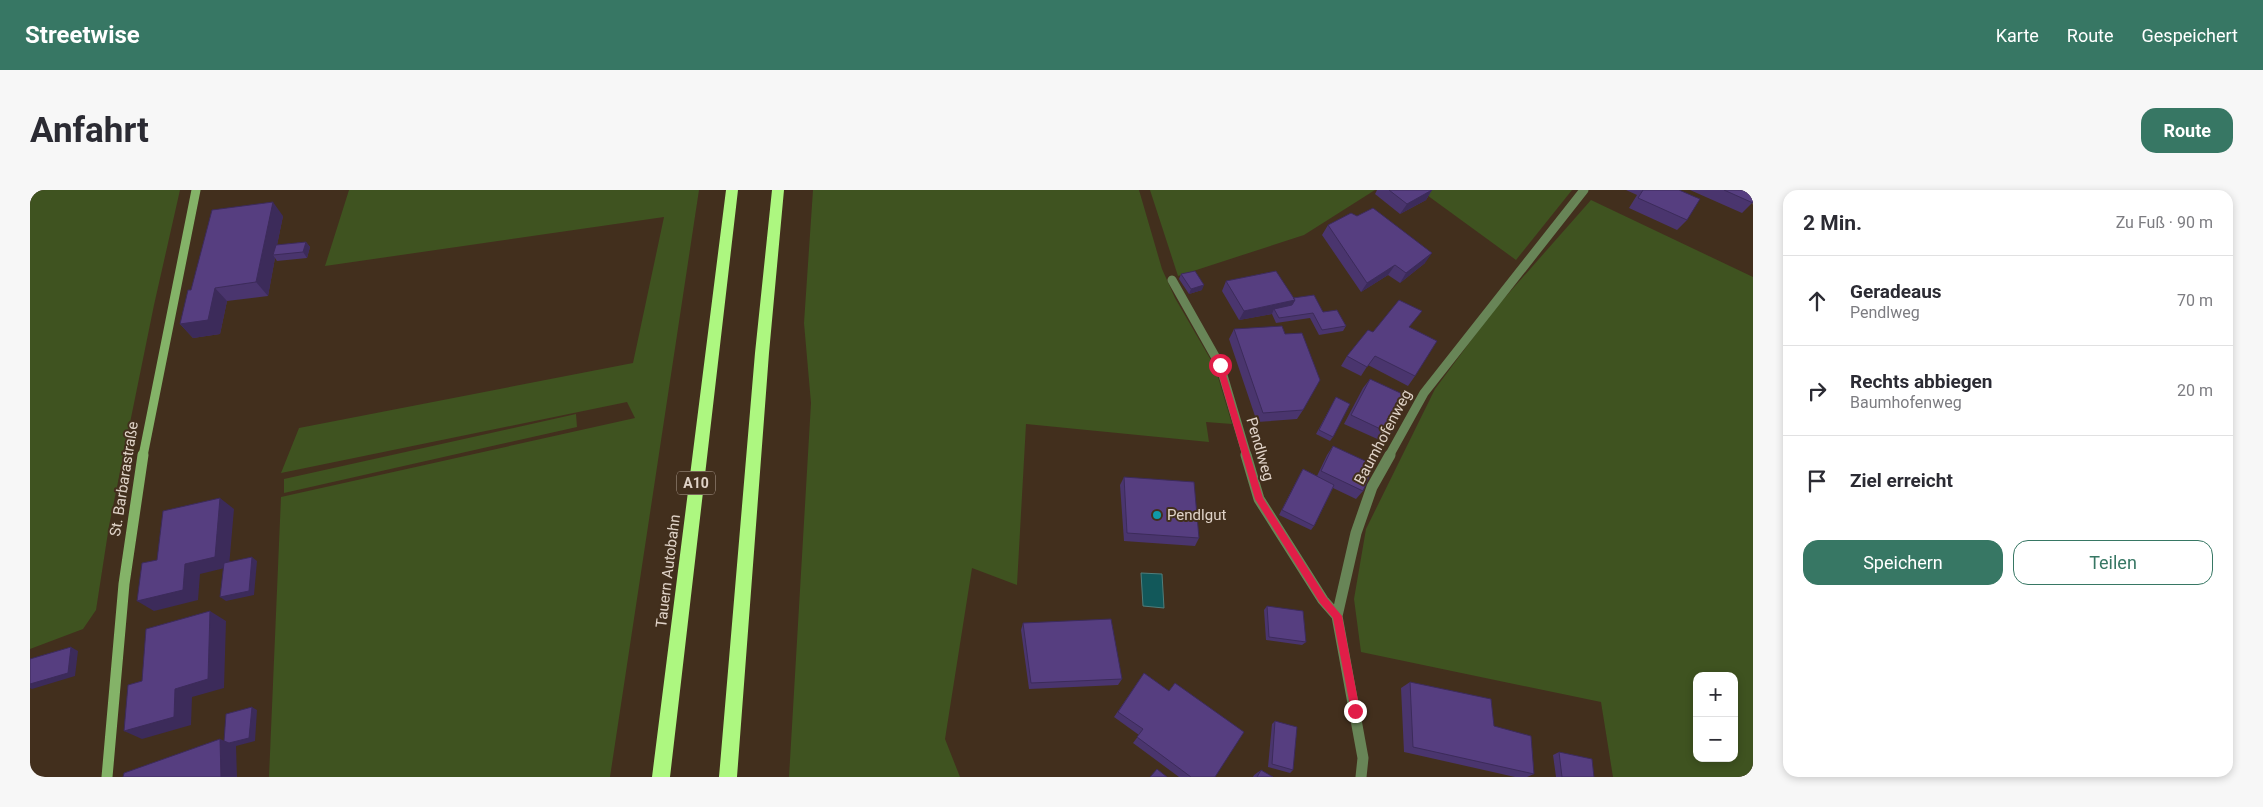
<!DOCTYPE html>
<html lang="de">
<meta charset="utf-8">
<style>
body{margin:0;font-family:Roboto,sans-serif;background:#f7f7f7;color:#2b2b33}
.controls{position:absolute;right:15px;bottom:15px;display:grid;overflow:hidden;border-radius:10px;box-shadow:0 2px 8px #0003}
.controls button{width:45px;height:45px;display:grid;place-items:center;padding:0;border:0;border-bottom:1px solid #e1e1e2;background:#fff;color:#2b2b33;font:25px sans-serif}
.stop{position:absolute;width:15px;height:15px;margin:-11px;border:4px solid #e11d48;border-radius:50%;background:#fff}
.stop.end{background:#e11d48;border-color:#fff;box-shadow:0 1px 5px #0008}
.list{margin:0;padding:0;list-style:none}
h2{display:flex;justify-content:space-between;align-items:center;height:65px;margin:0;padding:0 20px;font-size:21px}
h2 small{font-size:16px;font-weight:400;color:#7c7c81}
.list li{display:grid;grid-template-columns:32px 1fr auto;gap:15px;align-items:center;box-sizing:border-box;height:90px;padding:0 20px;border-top:1px solid #e1e1e2}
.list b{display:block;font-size:19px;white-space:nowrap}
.list p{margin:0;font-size:16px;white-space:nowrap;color:#7c7c81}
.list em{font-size:16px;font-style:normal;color:#7c7c81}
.actions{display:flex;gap:10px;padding:15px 20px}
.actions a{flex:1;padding:11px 0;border:1px solid #377764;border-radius:15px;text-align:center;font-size:18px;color:#377764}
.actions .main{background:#377764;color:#fff}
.icon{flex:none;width:28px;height:28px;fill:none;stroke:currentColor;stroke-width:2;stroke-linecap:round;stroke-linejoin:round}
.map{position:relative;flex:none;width:1723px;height:587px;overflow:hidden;border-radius:15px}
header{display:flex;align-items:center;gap:30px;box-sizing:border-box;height:70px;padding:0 25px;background:#377764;color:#fff}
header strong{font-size:24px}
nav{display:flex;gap:28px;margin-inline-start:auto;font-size:18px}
.intro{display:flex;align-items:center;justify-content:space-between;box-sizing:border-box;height:120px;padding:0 30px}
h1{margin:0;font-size:35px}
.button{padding:12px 22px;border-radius:15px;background:#377764;color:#fff;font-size:18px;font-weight:700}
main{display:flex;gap:30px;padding:0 30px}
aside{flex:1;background:#fff;border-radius:15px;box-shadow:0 2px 8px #0003}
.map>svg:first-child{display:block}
</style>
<header>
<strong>Streetwise</strong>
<nav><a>Karte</a><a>Route</a><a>Gespeichert</a></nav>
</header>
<div class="intro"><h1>Anfahrt</h1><a class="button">Route</a></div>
<main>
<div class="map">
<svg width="1723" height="587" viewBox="0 0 1723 587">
<rect width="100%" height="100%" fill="#422f1d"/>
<path fill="#3f5320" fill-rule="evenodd" d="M 0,0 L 150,0 L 124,115 L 79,336 L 66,420 L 53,439 L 0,459 Z
M 319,0 L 669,0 L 580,587 L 239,587 L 251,307 L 605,228 L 597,212 L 251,283 L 269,238 L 603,173 L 634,27 L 295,76 Z
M 783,0 L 1109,0 L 1132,79 L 1145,108 L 1185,177 L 1202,234 L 1176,232 L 1179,252 L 996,234 L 987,395 L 942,378 L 915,549 L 930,587 L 759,587 L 781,213 L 774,133 Z
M 1120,0 L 1345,0 L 1274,45 L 1148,86 Z
M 1390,0 L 1542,0 L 1486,70 Z
M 1561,10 L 1723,87 L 1723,587 L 1583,587 L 1571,512 L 1331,462 L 1324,409 L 1336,339 L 1405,199 L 1463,121 ZM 1667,486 L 1704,486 L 1704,568 L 1667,568 Z
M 546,224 L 547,237 L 254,303 L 254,289 Z"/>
<path fill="#12585a" stroke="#507d7b" d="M 1111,383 L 1132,384 L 1134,418 L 1113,416 Z"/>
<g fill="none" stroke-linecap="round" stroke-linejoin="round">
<path stroke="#688557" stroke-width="9" d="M 1142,90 L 1190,175 L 1217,266
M 1359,266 L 1394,203 L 1554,0"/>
<path stroke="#688557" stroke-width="11" d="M 1216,265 L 1229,309 L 1293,410 L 1307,426
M 1331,587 L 1333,568 L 1307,426 L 1326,343 L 1342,297 L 1360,265"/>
<path stroke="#84b368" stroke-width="9" d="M 113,266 L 166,0"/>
<path stroke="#84b368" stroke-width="11" d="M 77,587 L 94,394 L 113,265"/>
<path fill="#adf780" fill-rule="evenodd" d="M 696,0 L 708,0 L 640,587 L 622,587 Z
M 742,0 L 754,0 L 739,163 L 707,587 L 689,587 L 725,163 Z"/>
</g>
<path fill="#4a356e" d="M 1347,0 L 1402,0 L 1396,10 L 1370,24 L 1345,4 Z
M 1596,0 L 1649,0 L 1657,30 L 1647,40 L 1599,18 L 1607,5 Z
M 1660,0 L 1723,0 L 1723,12 L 1712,23 Z
M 253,26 L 247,55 L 276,52 L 280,57 L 277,68 L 247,71 L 245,68 L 238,106 L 197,111 L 190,144 L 163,148 L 150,134 L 161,100 Z
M 1327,26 L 1395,73 L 1370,93 L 1358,85 L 1331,102 L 1292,45 L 1298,35 Z
M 1151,84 L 1172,100 L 1159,104 L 1149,89 Z
M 1196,91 L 1263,108 L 1293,122 L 1316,136 L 1313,141 L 1289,145 L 1280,128 L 1246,133 L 1242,124 L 1209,130 L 1192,101 Z
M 1379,138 L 1385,186 L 1378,196 L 1338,175 L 1331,186 L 1311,176 L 1317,166 L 1343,142 Z
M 1204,139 L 1273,220 L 1267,229 L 1227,232 L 1199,149 Z
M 1340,189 L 1361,244 L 1354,252 L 1314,234 L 1333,198 Z
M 1306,207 L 1303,247 L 1300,251 L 1286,244 Z
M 1303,256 L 1333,301 L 1326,309 L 1303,298 L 1284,336 L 1281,340 L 1249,325 L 1270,284 L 1273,279 L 1287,286 L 1297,265 Z
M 1094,287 L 1169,348 L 1165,356 L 1094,351 L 1090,295 Z
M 1237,416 L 1276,452 L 1272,455 L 1236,450 L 1234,420 Z
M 993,433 L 1092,489 L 1088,495 L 999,499 L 991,440 Z
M 1114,483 L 1139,501 L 1145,493 L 1185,587 L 1149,587 L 1103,553 L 1109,545 L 1084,527 Z
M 1380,492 L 1464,536 L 1504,584 L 1497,587 L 1485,587 L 1374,562 L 1371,498 Z
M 1245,531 L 1263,580 L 1260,583 L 1238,577 L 1242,534 Z
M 1529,562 L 1564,587 L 1526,587 L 1523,565 Z
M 1231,580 L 1243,587 L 1223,587 L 1224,585 Z"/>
<path fill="#3c2b5a" d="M 1402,0 L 1396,10 L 1370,24 L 1377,14 Z
M 243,12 L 253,26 L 245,65 L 243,65 L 245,68 L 238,106 L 226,92 Z
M 276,52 L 280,57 L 277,68 L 273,62 Z
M 1402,63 L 1395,73 L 1370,93 L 1376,83 Z
M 1365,75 L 1358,85 L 1331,102 L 1337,93 Z
M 1174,95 L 1172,100 L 1159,104 L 1161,99 Z
M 185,98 L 197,111 L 190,144 L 163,148 L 150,134 Z
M 1265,110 L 1259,120 L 1244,119 L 1242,124 L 1209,130 L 1214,121 Z
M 190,308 L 204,319 L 199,377 L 170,384 L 168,410 L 124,421 L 107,411 L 155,374 Z
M 222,367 L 227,371 L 224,405 L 196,411 L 190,407 Z
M 180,421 L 196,431 L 194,498 L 162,507 L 161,535 L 112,549 L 94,541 L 145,499 Z
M 41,457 L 48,461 L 45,486 L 2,499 L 0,498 L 0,494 Z
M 222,517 L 227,520 L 225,551 L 206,556 L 207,587 L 191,587 L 190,549 L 199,553 Z"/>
<path fill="#563e80" stroke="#3c2b5a" d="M 1359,0 L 1402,0 L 1377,14 Z
M 1613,0 L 1649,0 L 1670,9 L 1657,30 L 1608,8 Z
M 1694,0 L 1723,0 L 1723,13 Z
M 243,12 L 226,92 L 185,98 L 178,130 L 150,134 L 158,100 L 161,100 L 182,20 Z
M 1343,18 L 1402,63 L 1376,83 L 1365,75 L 1337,93 L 1298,35 L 1321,23 L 1327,26 Z
M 276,52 L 273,62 L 243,65 L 246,55 Z
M 1165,81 L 1174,95 L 1161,99 L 1151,84 Z
M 1246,81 L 1265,110 L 1214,121 L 1196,91 Z
M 1284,105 L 1293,122 L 1307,120 L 1316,136 L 1292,140 L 1283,123 L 1249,128 L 1244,119 L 1262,115 L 1265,110 L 1263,108 Z
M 1369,110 L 1392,121 L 1379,137 L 1407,151 L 1385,186 L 1345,166 L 1337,177 L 1317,166 L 1338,140 L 1343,142 Z
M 1252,136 L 1255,144 L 1272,143 L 1290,190 L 1273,220 L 1233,223 L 1204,139 Z
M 1340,189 L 1379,207 L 1361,244 L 1321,225 Z
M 1306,207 L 1320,214 L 1303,247 L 1289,240 Z
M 1303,256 L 1344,275 L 1333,301 L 1291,281 Z
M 1273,279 L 1304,295 L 1284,336 L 1252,320 Z
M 1094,287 L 1164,292 L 1169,348 L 1097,343 Z
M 190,308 L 185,367 L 155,374 L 153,400 L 107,411 L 112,373 L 127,370 L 133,321 Z
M 222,367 L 219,401 L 190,407 L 194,373 Z
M 1237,416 L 1273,421 L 1276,452 L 1239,447 Z
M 180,421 L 178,489 L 145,499 L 144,527 L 94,541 L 98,495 L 112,491 L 116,439 Z
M 1081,429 L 1092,489 L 1001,493 L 993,433 Z
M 41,457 L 38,483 L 0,494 L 0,469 Z
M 1114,483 L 1139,501 L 1145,493 L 1214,542 L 1185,587 L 1161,587 L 1107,547 L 1113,539 L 1088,522 Z
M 1380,492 L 1461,509 L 1464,536 L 1501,546 L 1504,584 L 1383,557 Z
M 222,517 L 219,548 L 199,553 L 194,551 L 196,524 Z
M 1245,531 L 1267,537 L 1263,580 L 1242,574 Z
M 190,549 L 191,587 L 93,587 L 94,583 Z
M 1529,562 L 1562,569 L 1564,587 L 1532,587 Z
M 1127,579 L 1137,587 L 1120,587 Z
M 1231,580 L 1243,587 L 1227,587 Z"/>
<path fill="#e11d48" d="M 1190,172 L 1193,175 L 1233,308 L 1296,407 L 1312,426 L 1330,521 L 1325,525 L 1321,521 L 1303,428 L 1290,413 L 1225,309 L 1186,175 Z"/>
<circle fill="#0f9aa8" stroke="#422f1d" stroke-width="2" cx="1127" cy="325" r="5"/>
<g text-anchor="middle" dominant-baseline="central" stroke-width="4" stroke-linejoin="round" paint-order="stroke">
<rect fill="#422f1d" stroke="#b1a295" stroke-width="1" x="647" y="281.5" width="38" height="23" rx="4"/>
<g font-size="14" font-weight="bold" fill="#e0d3c8">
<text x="666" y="293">A10</text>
</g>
<g font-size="15" fill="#e0d3c8" stroke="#422f1d">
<text transform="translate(1353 247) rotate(-62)">Baumhofenweg</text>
<text transform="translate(1230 259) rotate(74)">Pendlweg</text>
<text transform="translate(94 289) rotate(-81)">St. Barbarastraße</text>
<text transform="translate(638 381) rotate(-83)">Tauern Autobahn</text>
</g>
<g font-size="15" fill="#e0d3c8" stroke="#422f1d" text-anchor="start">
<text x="1137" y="325">Pendlgut</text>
</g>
</g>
</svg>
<div class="controls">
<button>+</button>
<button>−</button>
</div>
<div class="stop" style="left:1190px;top:175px"></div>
<div class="stop end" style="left:1325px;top:521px"></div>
</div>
<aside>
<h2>2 Min.<small>Zu Fuß · 90 m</small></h2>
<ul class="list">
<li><svg class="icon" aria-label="ahead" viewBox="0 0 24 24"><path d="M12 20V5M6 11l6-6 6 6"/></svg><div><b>Geradeaus</b><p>Pendlweg</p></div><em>70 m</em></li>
<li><svg class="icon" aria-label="right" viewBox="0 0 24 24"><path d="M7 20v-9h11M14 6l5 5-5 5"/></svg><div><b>Rechts abbiegen</b><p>Baumhofenweg</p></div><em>20 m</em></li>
<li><svg class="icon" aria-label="arrive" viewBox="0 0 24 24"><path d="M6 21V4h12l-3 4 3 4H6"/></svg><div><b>Ziel erreicht</b></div></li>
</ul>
<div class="actions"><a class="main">Speichern</a><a>Teilen</a></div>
</aside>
</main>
